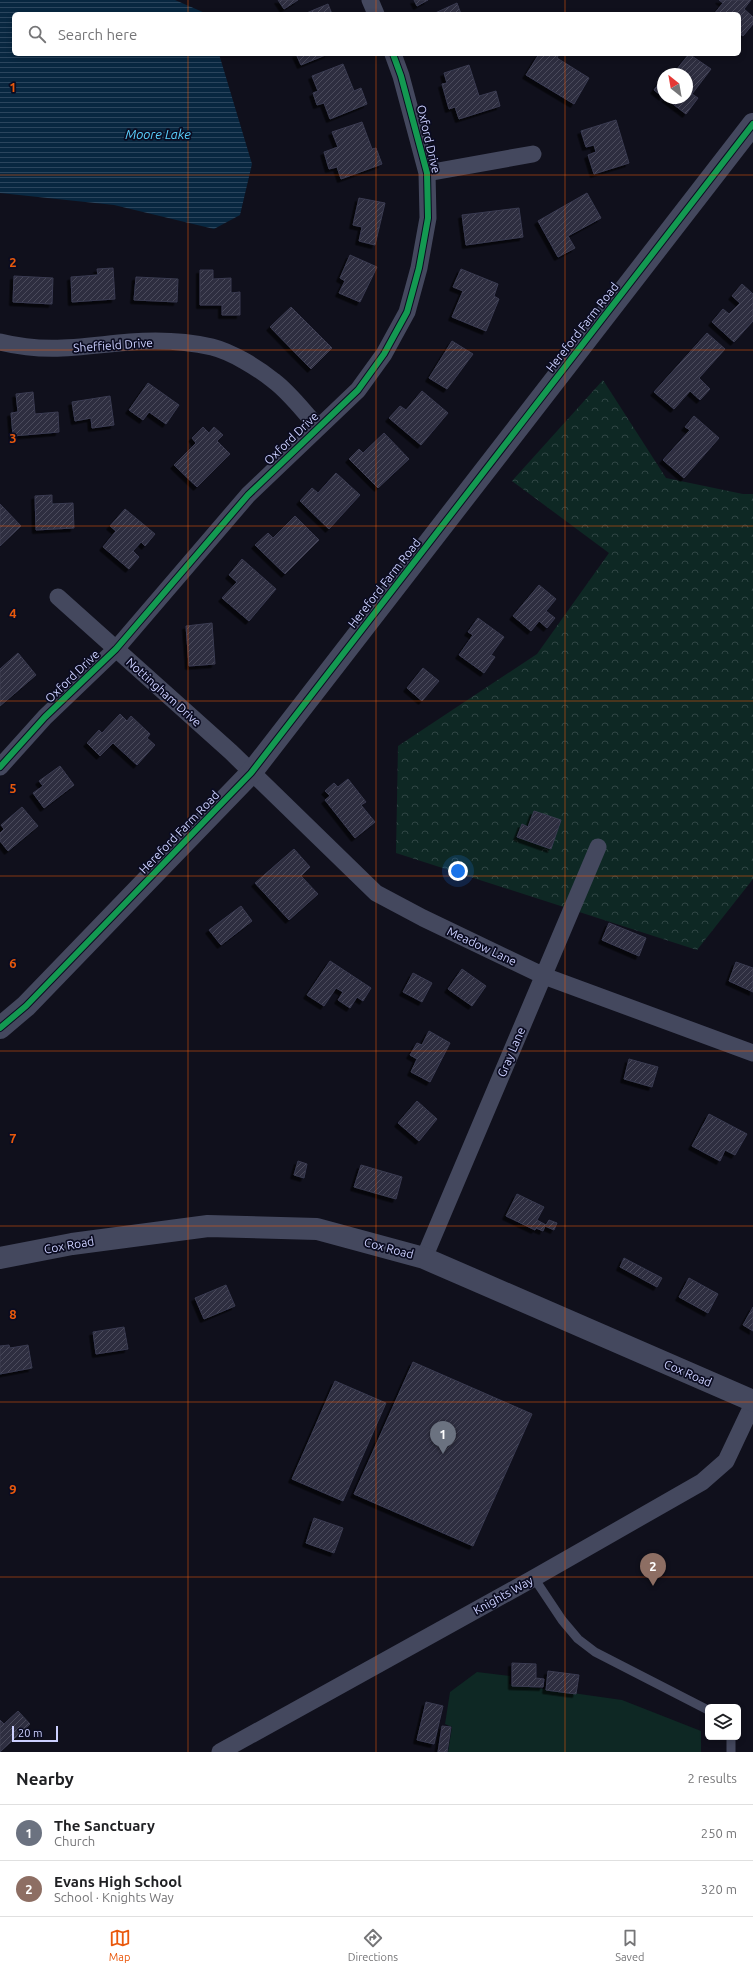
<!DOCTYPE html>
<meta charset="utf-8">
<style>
body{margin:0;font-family:Ubuntu,sans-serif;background:#f6f6f6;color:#202124}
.controls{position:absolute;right:12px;bottom:12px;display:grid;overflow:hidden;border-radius:6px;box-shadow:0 2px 6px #0003}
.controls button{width:36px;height:36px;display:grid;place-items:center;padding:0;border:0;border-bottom:1px solid #e0e0e0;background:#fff;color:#202124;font:20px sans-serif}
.compass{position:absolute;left:657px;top:68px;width:36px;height:36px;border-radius:50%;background:#fff;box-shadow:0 2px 6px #0003;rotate:329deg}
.scale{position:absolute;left:12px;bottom:10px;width:46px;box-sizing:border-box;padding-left:4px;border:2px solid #ccd0ff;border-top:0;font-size:11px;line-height:14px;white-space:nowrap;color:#ccd0ff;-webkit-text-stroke:3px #0b0c21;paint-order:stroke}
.you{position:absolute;left:458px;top:871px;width:14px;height:14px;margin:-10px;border:3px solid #fff;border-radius:50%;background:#1a73e8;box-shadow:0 0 0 6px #1a73e833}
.badge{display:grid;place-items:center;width:26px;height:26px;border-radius:50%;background:#ea580c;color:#fff;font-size:13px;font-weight:700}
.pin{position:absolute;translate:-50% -33px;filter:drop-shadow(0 1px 2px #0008)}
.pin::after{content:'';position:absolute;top:21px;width:14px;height:12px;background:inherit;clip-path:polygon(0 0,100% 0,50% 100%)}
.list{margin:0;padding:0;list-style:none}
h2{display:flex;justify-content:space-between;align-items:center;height:52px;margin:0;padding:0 16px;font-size:17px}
h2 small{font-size:13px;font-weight:400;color:#757577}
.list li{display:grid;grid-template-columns:26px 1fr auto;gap:12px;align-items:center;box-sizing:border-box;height:56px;padding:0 16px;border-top:1px solid #e0e0e0}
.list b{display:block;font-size:15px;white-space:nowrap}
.list p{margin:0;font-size:13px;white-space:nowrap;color:#757577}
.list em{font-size:13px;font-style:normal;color:#757577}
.icon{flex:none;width:22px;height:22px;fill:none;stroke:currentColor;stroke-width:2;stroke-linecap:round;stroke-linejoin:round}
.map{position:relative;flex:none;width:753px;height:1752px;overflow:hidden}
.search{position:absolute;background:#fff;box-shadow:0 2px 6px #0003;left:12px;right:12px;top:12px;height:44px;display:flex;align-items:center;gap:10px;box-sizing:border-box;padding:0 14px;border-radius:6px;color:#757577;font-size:15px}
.sheet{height:164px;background:#fff}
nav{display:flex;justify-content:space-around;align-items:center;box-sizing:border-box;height:56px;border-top:1px solid #e0e0e0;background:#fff;font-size:11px;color:#757577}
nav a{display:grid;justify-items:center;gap:2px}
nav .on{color:#ea580c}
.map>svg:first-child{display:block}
</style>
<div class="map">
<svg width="753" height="1752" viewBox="0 0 753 1752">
<defs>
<pattern id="forest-crowns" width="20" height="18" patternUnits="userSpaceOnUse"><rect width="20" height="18" fill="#0e2824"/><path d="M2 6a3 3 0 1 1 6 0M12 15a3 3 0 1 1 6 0" fill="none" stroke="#304645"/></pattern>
<pattern id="water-rules" width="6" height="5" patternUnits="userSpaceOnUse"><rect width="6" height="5" fill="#082740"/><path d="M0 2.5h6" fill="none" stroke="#2b455d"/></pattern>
<pattern id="building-hatch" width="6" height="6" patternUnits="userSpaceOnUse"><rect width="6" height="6" fill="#2e2e3f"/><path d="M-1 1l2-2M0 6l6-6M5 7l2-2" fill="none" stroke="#4b4b5c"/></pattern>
<filter id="shadow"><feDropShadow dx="-3.5" dy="3.5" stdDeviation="0" flood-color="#0009"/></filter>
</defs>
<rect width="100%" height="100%" fill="#10101c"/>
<path fill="url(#forest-crowns)" d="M 603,380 L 666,478 L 743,494 L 753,494 L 753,879 L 697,950 L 396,853 L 398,746 L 537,654 L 609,553 L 512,481 Z"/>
<path fill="#0e2824" d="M 477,1672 L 510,1676 L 509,1684 L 622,1700 L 701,1731 L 701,1752 L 448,1752 L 452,1727 L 445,1724 L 450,1692 Z"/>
<path fill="url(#water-rules)" d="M 0,0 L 175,0 L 205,13 L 14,14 L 14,54 L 219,54 L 252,164 L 240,215 L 214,229 L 114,205 L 0,193 Z"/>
<path fill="url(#building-hatch)" stroke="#3a3b51" filter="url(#shadow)" d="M 278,0 L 298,0 L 284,9 Z
M 414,0 L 428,0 L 417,6 Z
M 719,0 L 751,0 L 744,9 L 753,17 L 753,24 L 743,36 L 739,33 L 739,14 L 714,14 L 723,3 Z
M 457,3 L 461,14 L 433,14 Z
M 328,4 L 332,14 L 304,14 Z
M 296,54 L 328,54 L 301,65 Z
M 539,54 L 559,54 L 557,58 L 589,78 L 574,104 L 526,75 Z
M 689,54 L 711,69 L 692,94 L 698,98 L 686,114 L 665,98 L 687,98 L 687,74 L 673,74 Z
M 343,64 L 354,91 L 361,88 L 367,104 L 330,119 L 324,103 L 317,105 L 313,93 L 318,91 L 312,76 Z
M 469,65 L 479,96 L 496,91 L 500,106 L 459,119 L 455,107 L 449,109 L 442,84 L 447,83 L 444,73 Z
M 661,80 L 663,81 L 663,97 L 654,90 Z
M 616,120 L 629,163 L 594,174 L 588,155 L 596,152 L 594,145 L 586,147 L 581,131 Z
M 362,122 L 372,149 L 376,148 L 382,164 L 341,179 L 337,167 L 329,169 L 324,152 L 338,147 L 332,132 Z
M 587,193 L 601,218 L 568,236 L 575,248 L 558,257 L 538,221 Z
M 359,198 L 385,203 L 375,245 L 359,241 L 362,227 L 353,225 Z
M 519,208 L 523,237 L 466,245 L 462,215 Z
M 350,255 L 377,267 L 360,302 L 339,293 L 345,281 L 340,278 Z
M 113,268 L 115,299 L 72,302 L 71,277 L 98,275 L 97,269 Z
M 461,269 L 498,284 L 494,296 L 499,299 L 486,331 L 452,317 L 463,291 L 453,287 Z
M 200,270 L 213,270 L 213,279 L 231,278 L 231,293 L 240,292 L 240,315 L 222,315 L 222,305 L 200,305 Z
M 14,276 L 53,278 L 52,304 L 13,302 Z
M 136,277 L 178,279 L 177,302 L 134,300 Z
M 742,284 L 753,294 L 753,321 L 734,342 L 712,322 L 723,309 L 729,314 L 740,303 L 732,296 Z
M 291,307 L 332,348 L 311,369 L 270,327 Z
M 707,333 L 725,349 L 699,378 L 710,389 L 700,400 L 690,391 L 674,409 L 654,392 Z
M 452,341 L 473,354 L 447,389 L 429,378 Z
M 148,383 L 179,405 L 166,424 L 149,412 L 143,420 L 129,410 Z
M 422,391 L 448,413 L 421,445 L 389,418 L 400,406 L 406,410 Z
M 33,392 L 35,414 L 58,412 L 59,432 L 13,436 L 11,413 L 18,412 L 16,394 Z
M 110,396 L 114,425 L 92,428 L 91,418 L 75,421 L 72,402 Z
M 694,416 L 719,438 L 684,478 L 663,460 L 690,430 L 685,427 Z
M 203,427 L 209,433 L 214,427 L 223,435 L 217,441 L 230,454 L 197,487 L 174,465 L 196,443 L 192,438 Z
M 384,433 L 409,459 L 378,488 L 349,459 L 359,449 L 363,453 Z
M 336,473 L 360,495 L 329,529 L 300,501 L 312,488 L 318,493 Z
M 52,495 L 52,504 L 73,503 L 74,528 L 36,530 L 35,496 Z
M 0,504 L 21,526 L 0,546 Z
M 125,509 L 155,534 L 145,546 L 141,542 L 133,551 L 139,557 L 129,569 L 103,547 L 116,531 L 110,526 Z
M 295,516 L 319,540 L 285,574 L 255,545 L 268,533 L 273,538 Z
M 242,559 L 276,589 L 249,621 L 222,598 L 237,582 L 229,575 Z
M 539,585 L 556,599 L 546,611 L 555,618 L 547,628 L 539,621 L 531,631 L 513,616 Z
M 478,618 L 504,637 L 491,655 L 495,657 L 484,673 L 459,655 L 473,635 L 468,632 Z
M 212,623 L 215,664 L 189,666 L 186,626 Z
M 18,653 L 36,675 L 0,706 L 0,669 Z
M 423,668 L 439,681 L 422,701 L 407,688 Z
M 120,714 L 127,721 L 131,716 L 150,734 L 147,738 L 155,745 L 137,765 L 113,743 L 100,756 L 87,743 L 99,730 L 102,733 Z
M 60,766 L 74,785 L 44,808 L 33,793 L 43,786 L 39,781 Z
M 348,779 L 366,802 L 361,805 L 375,822 L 355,838 L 325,800 L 330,796 L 325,791 L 334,783 L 338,787 Z
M 22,807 L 38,826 L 8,851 L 0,841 L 0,833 L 4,829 L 1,825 Z
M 534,811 L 561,820 L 551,849 L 517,837 L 522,824 L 528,827 Z
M 294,849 L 310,867 L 301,876 L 318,894 L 289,920 L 255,883 Z
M 241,906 L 252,921 L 221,945 L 209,930 Z
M 609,923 L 646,938 L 639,956 L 602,940 Z
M 330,961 L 371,988 L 363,1001 L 357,997 L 350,1008 L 338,1000 L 343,992 L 336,988 L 324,1006 L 307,995 Z
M 736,962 L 753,968 L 753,992 L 729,981 Z
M 462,969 L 486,986 L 472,1006 L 448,989 Z
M 413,973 L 432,983 L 422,1002 L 403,992 Z
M 429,1031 L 450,1043 L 430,1082 L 411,1072 L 417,1059 L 410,1055 L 417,1043 L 422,1045 Z
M 629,1059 L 658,1067 L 652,1087 L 624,1079 Z
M 417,1101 L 437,1119 L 419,1141 L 398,1123 Z
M 709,1114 L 747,1134 L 735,1155 L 725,1150 L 720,1161 L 692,1146 Z
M 298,1161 L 307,1164 L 304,1178 L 294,1175 Z
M 361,1165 L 402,1177 L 396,1199 L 354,1187 Z
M 517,1194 L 544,1207 L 537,1220 L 546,1225 L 549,1220 L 557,1223 L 554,1230 L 545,1226 L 543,1231 L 536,1228 L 535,1230 L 506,1216 Z
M 624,1258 L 662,1278 L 657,1287 L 620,1267 Z
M 689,1278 L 718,1294 L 708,1313 L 679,1297 Z
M 226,1285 L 235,1306 L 204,1319 L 195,1298 Z
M 753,1307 L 753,1331 L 743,1325 Z
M 124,1327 L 128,1349 L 96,1354 L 93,1332 Z
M 9,1345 L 10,1348 L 28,1345 L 32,1368 L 0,1374 L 0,1346 Z
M 413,1362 L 532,1414 L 473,1546 L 354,1494 Z
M 335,1381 L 386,1403 L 343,1501 L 292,1479 Z
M 314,1518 L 343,1528 L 334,1553 L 306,1543 Z
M 512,1663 L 536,1664 L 536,1678 L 544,1679 L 543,1687 L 512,1686 Z
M 548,1671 L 579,1675 L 576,1694 L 546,1690 Z
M 426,1702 L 443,1706 L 434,1744 L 417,1740 Z
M 18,1711 L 30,1724 L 0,1752 L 0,1720 L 4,1724 Z
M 442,1726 L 451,1727 L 447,1752 L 438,1752 Z"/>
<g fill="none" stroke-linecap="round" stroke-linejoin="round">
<path stroke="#44485e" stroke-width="9" d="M 534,1578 L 562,1620 L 578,1639 L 595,1652 L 708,1710
M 731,1752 L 731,1737"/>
<path stroke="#44485e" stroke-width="17" d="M 370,0 L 376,14
M 427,173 L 533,154
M 0,342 C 48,354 83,346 130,342 C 157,340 186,341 212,347 C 232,352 258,368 274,381 C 290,393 304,412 318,427
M 58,597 L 231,752 L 376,893 L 423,918 L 544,976 L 753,1053
M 0,767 L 45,717 L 116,649 L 248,495 L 358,390 L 384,354 L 407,312 L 419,268 L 428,218 L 427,173 L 401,76 L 393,54
M 424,1258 L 598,847
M 220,1752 L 534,1578 L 702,1482 L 726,1461 L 753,1404"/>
<path stroke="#44485e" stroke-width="22" d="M 0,1028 L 26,1006 L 251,773 L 753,124
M 0,1258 L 72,1244 L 208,1226 L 317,1229 L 424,1258 L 753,1401"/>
<g stroke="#0b0c21" stroke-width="8">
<path id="cycleway" d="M 0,767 L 45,717 L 116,649 L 248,495 L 358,390 L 384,354 L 407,312 L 419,268 L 428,218 L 427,173 L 401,76 L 393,54
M 0,1028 L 26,1006 L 251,773 L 753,124"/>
</g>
<use href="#cycleway" stroke="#139951" stroke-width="6"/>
</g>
<path fill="none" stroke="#e8590c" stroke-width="1" stroke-opacity="0.55" d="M 188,0 L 188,14M 376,0 L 376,14M 565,0 L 565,14M 188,54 L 188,1752M 376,54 L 376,1752M 565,54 L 565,1752M 0,175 L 753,175M 0,350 L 753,350M 0,526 L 753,526M 0,701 L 753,701M 0,876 L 753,876M 0,1051 L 753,1051M 0,1226 L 753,1226M 0,1402 L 753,1402M 0,1577 L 753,1577"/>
<g text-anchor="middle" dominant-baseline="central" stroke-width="3.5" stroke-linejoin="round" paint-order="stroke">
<g font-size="12" fill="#ccd0ff" stroke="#0b0c21">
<text transform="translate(429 139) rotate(77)">Oxford Drive</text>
<text transform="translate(582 327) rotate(-52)">Hereford Farm Road</text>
<text transform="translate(113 345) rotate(-4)">Sheffield Drive</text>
<text transform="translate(291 438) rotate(-44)">Oxford Drive</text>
<text transform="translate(384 583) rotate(-52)">Hereford Farm Road</text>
<text transform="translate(72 676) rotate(-44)">Oxford Drive</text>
<text transform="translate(164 692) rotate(42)">Nottingham Drive</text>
<text transform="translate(179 832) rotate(-46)">Hereford Farm Road</text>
<text transform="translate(482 946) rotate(25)">Meadow Lane</text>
<text transform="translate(511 1052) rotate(-67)">Gray Lane</text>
<text transform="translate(69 1245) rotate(-10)">Cox Road</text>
<text transform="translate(389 1248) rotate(15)">Cox Road</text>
<text transform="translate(688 1373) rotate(23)">Cox Road</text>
<text transform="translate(503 1595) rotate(-29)">Knights Way</text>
</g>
<g font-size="13" font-style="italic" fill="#5ad2ff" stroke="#0b0c21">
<text x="158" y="134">Moore Lake</text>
</g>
</g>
<g font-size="13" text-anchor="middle" font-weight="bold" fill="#e8590c" stroke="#0b0c21" stroke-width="3.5" stroke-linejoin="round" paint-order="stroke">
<text x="13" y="92">1</text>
<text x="13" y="267">2</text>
<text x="13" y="443">3</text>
<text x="13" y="618">4</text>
<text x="13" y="793">5</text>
<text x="13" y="968">6</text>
<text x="13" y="1143">7</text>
<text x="13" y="1319">8</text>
<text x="13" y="1494">9</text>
</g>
</svg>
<div class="controls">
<button><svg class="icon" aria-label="layers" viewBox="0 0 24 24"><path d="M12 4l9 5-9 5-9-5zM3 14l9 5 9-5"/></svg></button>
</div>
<svg class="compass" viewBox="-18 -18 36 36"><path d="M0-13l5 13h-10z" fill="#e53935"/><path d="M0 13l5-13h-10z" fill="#757577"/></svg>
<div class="scale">20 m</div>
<div class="you"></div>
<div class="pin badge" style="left:443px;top:1454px;background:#6b7280">1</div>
<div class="pin badge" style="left:653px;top:1586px;background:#8d6e63">2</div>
<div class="search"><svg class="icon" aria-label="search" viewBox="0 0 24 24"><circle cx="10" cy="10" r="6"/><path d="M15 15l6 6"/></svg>Search here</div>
</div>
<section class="sheet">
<h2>Nearby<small>2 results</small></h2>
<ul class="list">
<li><span class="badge" style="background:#6b7280">1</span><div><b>The Sanctuary</b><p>Church</p></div><em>250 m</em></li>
<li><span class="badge" style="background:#8d6e63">2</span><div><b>Evans High School</b><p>School · Knights Way</p></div><em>320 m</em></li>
</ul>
</section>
<nav>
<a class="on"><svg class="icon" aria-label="map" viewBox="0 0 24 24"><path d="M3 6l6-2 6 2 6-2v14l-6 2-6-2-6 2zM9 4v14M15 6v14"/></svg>Map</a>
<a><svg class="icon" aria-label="directions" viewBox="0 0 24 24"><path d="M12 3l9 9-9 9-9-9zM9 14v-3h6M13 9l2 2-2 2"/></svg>Directions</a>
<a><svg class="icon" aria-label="saved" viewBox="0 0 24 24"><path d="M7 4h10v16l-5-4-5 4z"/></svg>Saved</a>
</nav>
